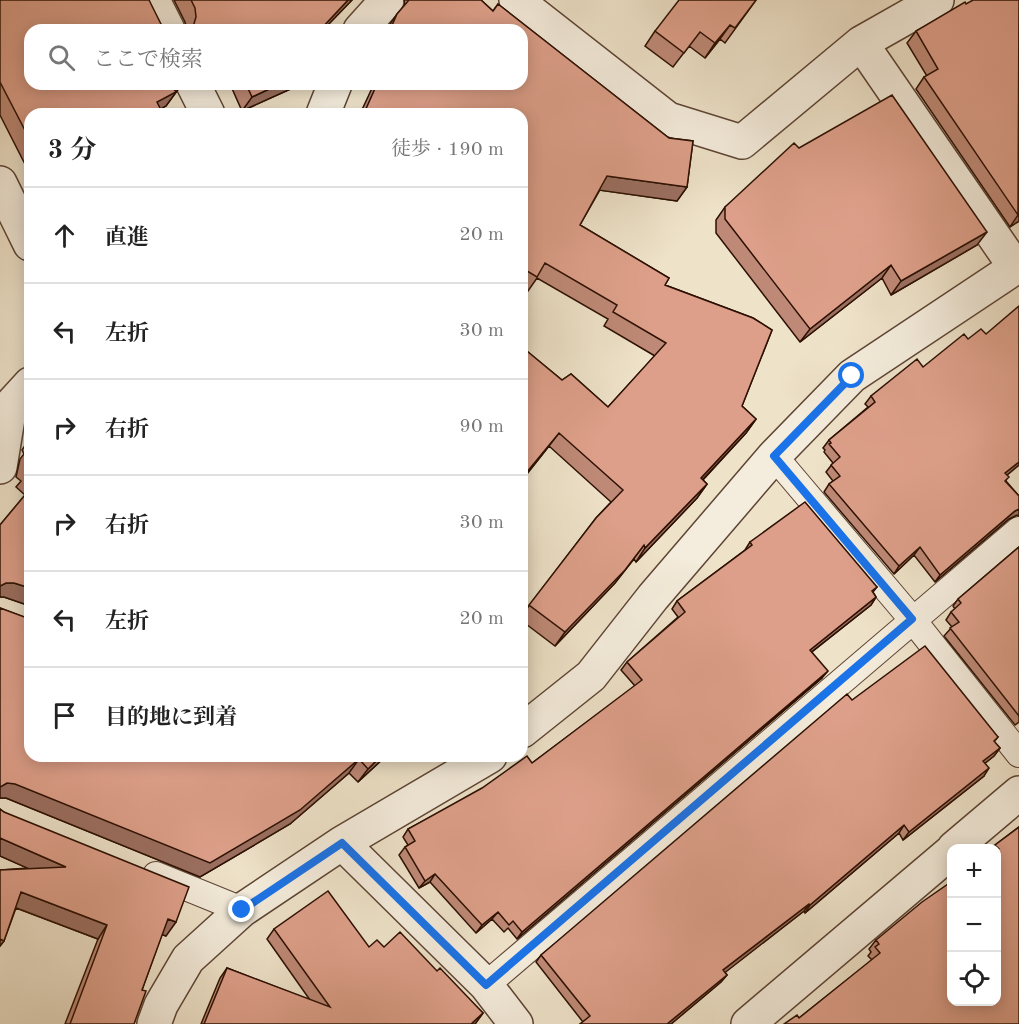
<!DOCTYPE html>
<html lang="ja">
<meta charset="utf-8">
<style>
body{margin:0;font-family:"Old Standard TT","Noto Serif JP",serif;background:#f6f6f6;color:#222}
.controls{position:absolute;right:18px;bottom:18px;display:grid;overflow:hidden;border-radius:12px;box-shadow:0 3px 15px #0003}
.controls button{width:54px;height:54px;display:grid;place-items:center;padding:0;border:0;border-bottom:2px solid #e0e0e0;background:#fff;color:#222;font:30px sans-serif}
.stop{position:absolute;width:18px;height:18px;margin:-14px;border:4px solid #1a73e8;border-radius:50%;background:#fff}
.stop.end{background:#1a73e8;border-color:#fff;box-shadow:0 2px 6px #0008}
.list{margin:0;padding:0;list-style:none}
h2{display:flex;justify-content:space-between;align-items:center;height:78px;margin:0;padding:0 24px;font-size:26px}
h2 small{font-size:20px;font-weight:400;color:#767676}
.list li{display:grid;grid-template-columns:39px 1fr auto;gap:18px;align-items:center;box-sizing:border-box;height:96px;padding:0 24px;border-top:2px solid #e0e0e0}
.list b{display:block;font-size:22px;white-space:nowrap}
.list em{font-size:20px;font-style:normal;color:#767676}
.icon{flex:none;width:33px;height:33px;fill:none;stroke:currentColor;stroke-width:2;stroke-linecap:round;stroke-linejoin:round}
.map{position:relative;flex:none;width:1019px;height:1024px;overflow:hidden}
.search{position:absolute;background:#fff;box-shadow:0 3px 15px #0003;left:24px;top:24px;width:504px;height:66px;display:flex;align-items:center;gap:15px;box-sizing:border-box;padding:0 21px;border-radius:18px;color:#767676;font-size:22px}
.panel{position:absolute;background:#fff;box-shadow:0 3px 15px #0003;left:24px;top:108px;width:504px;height:654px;border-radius:18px}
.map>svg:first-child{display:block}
</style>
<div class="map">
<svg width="1019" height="1024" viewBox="0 0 1019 1024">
<rect width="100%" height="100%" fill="#eee2c9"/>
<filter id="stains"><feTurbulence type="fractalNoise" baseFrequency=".00333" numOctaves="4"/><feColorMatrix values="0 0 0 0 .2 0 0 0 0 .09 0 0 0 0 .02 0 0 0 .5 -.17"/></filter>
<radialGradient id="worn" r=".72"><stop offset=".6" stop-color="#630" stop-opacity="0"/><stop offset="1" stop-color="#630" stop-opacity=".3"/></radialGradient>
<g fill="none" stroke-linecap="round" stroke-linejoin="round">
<g stroke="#5d4434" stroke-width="28">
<path id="service" d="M 774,456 L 912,619 L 1019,754
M 156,875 L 242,910
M 486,985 L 1019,530"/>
</g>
<g stroke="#5d4434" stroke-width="36">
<path id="minor" d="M 153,0 L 168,30
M 516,0 L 668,119 L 742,142 L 861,43 L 1015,267
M 360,30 L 387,0
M 861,43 L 937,0
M 193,84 L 208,114
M 323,114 L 335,84
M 0,183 L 30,244
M 0,417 L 30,384
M 0,467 L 10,406
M 522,731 L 591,676 L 653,597 L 774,456 L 852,376 L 1019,265
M 342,843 L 486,985 L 516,1024
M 954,848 L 1019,793
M 154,1024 L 161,1005 L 188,959 L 242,910 L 342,843 L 490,756
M 748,1024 L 952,851"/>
</g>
<use href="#service" stroke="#f4ecdc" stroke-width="26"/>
<use href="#minor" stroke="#f4ecdc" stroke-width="33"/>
</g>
<path fill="#be8976" stroke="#2d1003" stroke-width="1.5" d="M 0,0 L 30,84 L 182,84 L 166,106 L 160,109 L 30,114 L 30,174 L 0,115 Z
M 174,0 L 352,0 L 323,30 L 187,30 L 185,22 Z
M 404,0 L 481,0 L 493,11 L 498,4 L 669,138 L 693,141 L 687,187 L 677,201 L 600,190 L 580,225 L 669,278 L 665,285 L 753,318 L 772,330 L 742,406 L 756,419 L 746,433 L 703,480 L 707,484 L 697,498 L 636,562 L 634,559 L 615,583 L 555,646 L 522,621 L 522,615 L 596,518 L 611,502 L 549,446 L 522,480 L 522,347 L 562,380 L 571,374 L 608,407 L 655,356 L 604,326 L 608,319 L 537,278 L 528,291 L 522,287 L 522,114 L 360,114 L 374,84 L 522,84 L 522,30 L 386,30 L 397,14 L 405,5 Z
M 756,0 L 725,43 L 720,39 L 705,58 L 689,46 L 673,67 L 645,46 L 655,31 Z
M 1019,0 L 1019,221 L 1010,227 L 916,89 L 924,77 L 927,76 L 907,43 L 916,31 L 966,4 Z
M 230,84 L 299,84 L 297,86 L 242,111 Z
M 799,148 L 977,245 L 891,295 L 882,278 L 800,342 L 716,233 L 716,220 L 725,207 Z
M 923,367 L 1019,465 L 1007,475 L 1006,481 L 1019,496 L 1019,516 L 1017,515 L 1009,519 L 935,582 L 914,555 L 894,574 L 824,492 L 829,484 L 833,481 L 826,472 L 833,463 L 824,452 L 825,450 L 823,448 L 829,440 L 868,407 L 865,404 L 871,396 Z
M 30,438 L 30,606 L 4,597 L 0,597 L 0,525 L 25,495 L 16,487 L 21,481 L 16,477 L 20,459 L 24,454 L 22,450 Z
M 750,542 L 877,587 L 873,592 L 876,597 L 871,605 L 812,652 L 822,678 L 517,939 L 508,928 L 504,932 L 492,919 L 476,933 L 430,882 L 419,888 L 399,855 L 405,847 L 408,845 L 403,837 L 408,829 L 532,763 L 635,686 L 621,670 L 627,662 L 678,617 L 672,609 L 677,601 L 745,550 Z
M 1019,547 L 1019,722 L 1015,725 L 944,636 L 952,627 L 946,620 L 951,612 L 955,609 L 953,606 L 958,599 Z
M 0,608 L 386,756 L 358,782 L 349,773 L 290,824 L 200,877 L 6,798 L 0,798 Z
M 852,700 L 998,737 L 994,742 L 1000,748 L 994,756 L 985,763 L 984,776 L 903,840 L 899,833 L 805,913 L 804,911 L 725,972 L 727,975 L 721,982 L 671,1024 L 580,1024 L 583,1022 L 536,962 L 541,955 Z
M 0,809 L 166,936 L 162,934 L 142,990 L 134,1024 L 65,1024 L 98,939 L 16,908 L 4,941 L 0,946 L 0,870 L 28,868 L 0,856 Z
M 1019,827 L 1019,1024 L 799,1018 L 872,960 L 868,956 L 871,952 L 869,949 L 876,940 L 996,1002 L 996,849 L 993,849 L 995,845 Z
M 274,929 L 369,947 L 384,947 L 437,971 L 483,1013 L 475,1024 L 201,1024 L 220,978 L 227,968 L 310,1000 L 267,939 Z"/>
<path fill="#9b6f60" stroke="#2d1003" stroke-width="1.5" d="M 348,0 L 352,0 L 323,30 L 320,30 Z
M 730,25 L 720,39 L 705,58 L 715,43 Z
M 176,84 L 182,84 L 166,106 L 152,114 L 157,102 L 172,86 Z
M 280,84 L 299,84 L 297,86 L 242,111 L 252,97 Z
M 607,176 L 687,187 L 677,201 L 598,190 Z
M 1019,214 L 1019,221 L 1010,227 L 1018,215 Z
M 987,232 L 977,245 L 891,295 L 901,281 Z
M 891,265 L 882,278 L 800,342 L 810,329 Z
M 756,419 L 746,433 L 691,492 L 701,478 Z
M 559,433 L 549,446 L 522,480 L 522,478 Z
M 1019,462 L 1019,465 L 1000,481 L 1005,473 Z
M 707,484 L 697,498 L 636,562 L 645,548 Z
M 1019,509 L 1019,516 L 1017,515 L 1009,519 L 935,582 L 940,575 L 1015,511 Z
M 644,545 L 615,583 L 555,646 L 565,632 Z
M 920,547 L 914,555 L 894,574 L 899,566 Z
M 6,583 L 14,583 L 30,588 L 30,606 L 4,597 L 0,597 L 0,586 Z
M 876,597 L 871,605 L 805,657 L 810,650 Z
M 828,671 L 822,678 L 517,939 L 522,932 Z
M 1000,748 L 994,756 L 978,769 L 983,761 Z
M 381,756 L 386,756 L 358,782 L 368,769 Z
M 359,759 L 349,773 L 290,824 L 200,877 L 6,798 L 0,798 L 0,787 L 7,783 Z
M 989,768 L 984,776 L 903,840 L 909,832 Z
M 904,825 L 899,833 L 805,913 L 810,905 Z
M 0,838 L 66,867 L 56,881 L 0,856 Z
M 435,874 L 430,882 L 419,888 L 425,881 Z
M 21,892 L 107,925 L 98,939 L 11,906 Z
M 809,904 L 804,911 L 718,978 L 723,970 Z
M 498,912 L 492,919 L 476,933 L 482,925 Z
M 168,919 L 176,922 L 166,936 L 158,933 Z
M 0,939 L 4,941 L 0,946 Z
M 727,975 L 721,982 L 671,1024 L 667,1024 Z
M 483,1013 L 475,1024 L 471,1024 Z"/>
<path fill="#dd9f89" stroke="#2d1003" stroke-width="1.5" d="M 0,0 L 149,0 L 161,24 L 166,30 L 30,30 L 30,84 L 176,84 L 172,86 L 176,92 L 157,102 L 163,114 L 30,114 L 30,140 L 0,82 Z
M 191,0 L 348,0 L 320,30 L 189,30 L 193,27 L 196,17 L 195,8 Z
M 409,0 L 481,0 L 493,11 L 498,4 L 669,138 L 693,141 L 687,187 L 607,176 L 580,225 L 669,278 L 665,285 L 753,318 L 772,330 L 742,406 L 756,419 L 701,478 L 707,484 L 645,548 L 644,545 L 625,570 L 565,632 L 529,605 L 596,518 L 623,490 L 559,433 L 522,478 L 522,347 L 562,380 L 571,374 L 608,407 L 666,343 L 613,312 L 617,305 L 545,263 L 537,277 L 522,268 L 522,114 L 370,114 L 365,111 L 377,84 L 522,84 L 522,30 L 390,30 L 397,14 Z
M 679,0 L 756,0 L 735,28 L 730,25 L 715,43 L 700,32 L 684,53 L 655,31 Z
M 973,0 L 1019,0 L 1018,215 L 924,77 L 938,69 L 916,31 L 965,2 L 966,4 Z
M 246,84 L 280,84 L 252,97 Z
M 892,95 L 987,232 L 901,281 L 891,265 L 810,329 L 725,219 L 725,207 L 794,143 L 799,148 Z
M 1019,306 L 1019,462 L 1005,473 L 1009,477 L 1005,481 L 1019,496 L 1019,509 L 1015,511 L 940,575 L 920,547 L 899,566 L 829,484 L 840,476 L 831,465 L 840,457 L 829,444 L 831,443 L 829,440 L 875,402 L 871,396 L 917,359 L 923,367 L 964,334 L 968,339 L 981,329 L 986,334 Z
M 30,445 L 30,467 L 25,463 Z
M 30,468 L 30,477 L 26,474 Z
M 30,489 L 30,588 L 14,583 L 6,583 L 0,586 L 0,525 Z
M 805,502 L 877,587 L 872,591 L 876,597 L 810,650 L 828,671 L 522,932 L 513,921 L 509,925 L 498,912 L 482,925 L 435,874 L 425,881 L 405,847 L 415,841 L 408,829 L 482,788 L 527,756 L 532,763 L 642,680 L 627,662 L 685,612 L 677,601 L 752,545 L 750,542 Z
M 1019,547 L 1019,716 L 950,628 L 959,622 L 951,612 L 961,603 L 958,599 Z
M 0,608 L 30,619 L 30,756 L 381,756 L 368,769 L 359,759 L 300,810 L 210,863 L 15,784 L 7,783 L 0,787 Z
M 925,646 L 998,737 L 994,741 L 1000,748 L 983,761 L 989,768 L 909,832 L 904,825 L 810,905 L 809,904 L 723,970 L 727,975 L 667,1024 L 580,1024 L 590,1016 L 541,955 L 847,694 L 852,700 Z
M 0,809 L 4,812 L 189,887 L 176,922 L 168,919 L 142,990 L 146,991 L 134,1024 L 70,1024 L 107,925 L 21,892 L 4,941 L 0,939 L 0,870 L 66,867 L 0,838 Z
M 1019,827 L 1019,1024 L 784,1024 L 797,1015 L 799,1018 L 880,953 L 875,947 L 879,944 L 876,940 L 922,902 L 951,882 L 951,1002 L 996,1002 L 996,851 L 999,849 L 995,845 Z
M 328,891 L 369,947 L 377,940 L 384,947 L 400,932 L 437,971 L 440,968 L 483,1013 L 471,1024 L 204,1024 L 227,968 L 330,1007 L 274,929 Z"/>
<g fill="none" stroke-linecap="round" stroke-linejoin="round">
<path stroke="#1a73e8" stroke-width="8" d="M 242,910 L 342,843 L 486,985 L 912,619 L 774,456 L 852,376"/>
</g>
<rect width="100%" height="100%" filter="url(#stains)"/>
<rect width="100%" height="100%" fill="url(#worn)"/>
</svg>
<div class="controls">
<button>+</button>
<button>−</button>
<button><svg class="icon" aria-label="locate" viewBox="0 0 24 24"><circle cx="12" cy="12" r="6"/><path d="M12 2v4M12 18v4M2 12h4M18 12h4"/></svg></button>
</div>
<div class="stop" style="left:852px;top:376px"></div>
<div class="stop end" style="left:242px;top:910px"></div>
<div class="search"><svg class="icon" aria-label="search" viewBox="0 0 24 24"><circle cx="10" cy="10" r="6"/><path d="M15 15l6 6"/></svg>ここで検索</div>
<section class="panel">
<h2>3 分<small>徒歩 · 190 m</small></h2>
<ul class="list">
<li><svg class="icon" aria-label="ahead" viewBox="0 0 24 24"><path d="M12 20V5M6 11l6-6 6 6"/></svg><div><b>直進</b></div><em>20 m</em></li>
<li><svg class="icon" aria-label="left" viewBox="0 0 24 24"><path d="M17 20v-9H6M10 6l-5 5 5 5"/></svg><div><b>左折</b></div><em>30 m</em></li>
<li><svg class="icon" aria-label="right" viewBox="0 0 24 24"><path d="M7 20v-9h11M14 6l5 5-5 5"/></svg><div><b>右折</b></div><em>90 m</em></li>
<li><svg class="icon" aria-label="right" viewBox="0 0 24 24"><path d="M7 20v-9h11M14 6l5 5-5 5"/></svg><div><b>右折</b></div><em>30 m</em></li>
<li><svg class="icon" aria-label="left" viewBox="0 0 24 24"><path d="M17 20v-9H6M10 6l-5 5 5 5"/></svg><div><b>左折</b></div><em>20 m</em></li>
<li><svg class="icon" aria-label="arrive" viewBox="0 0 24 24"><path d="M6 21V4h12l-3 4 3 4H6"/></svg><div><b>目的地に到着</b></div></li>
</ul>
</section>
</div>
